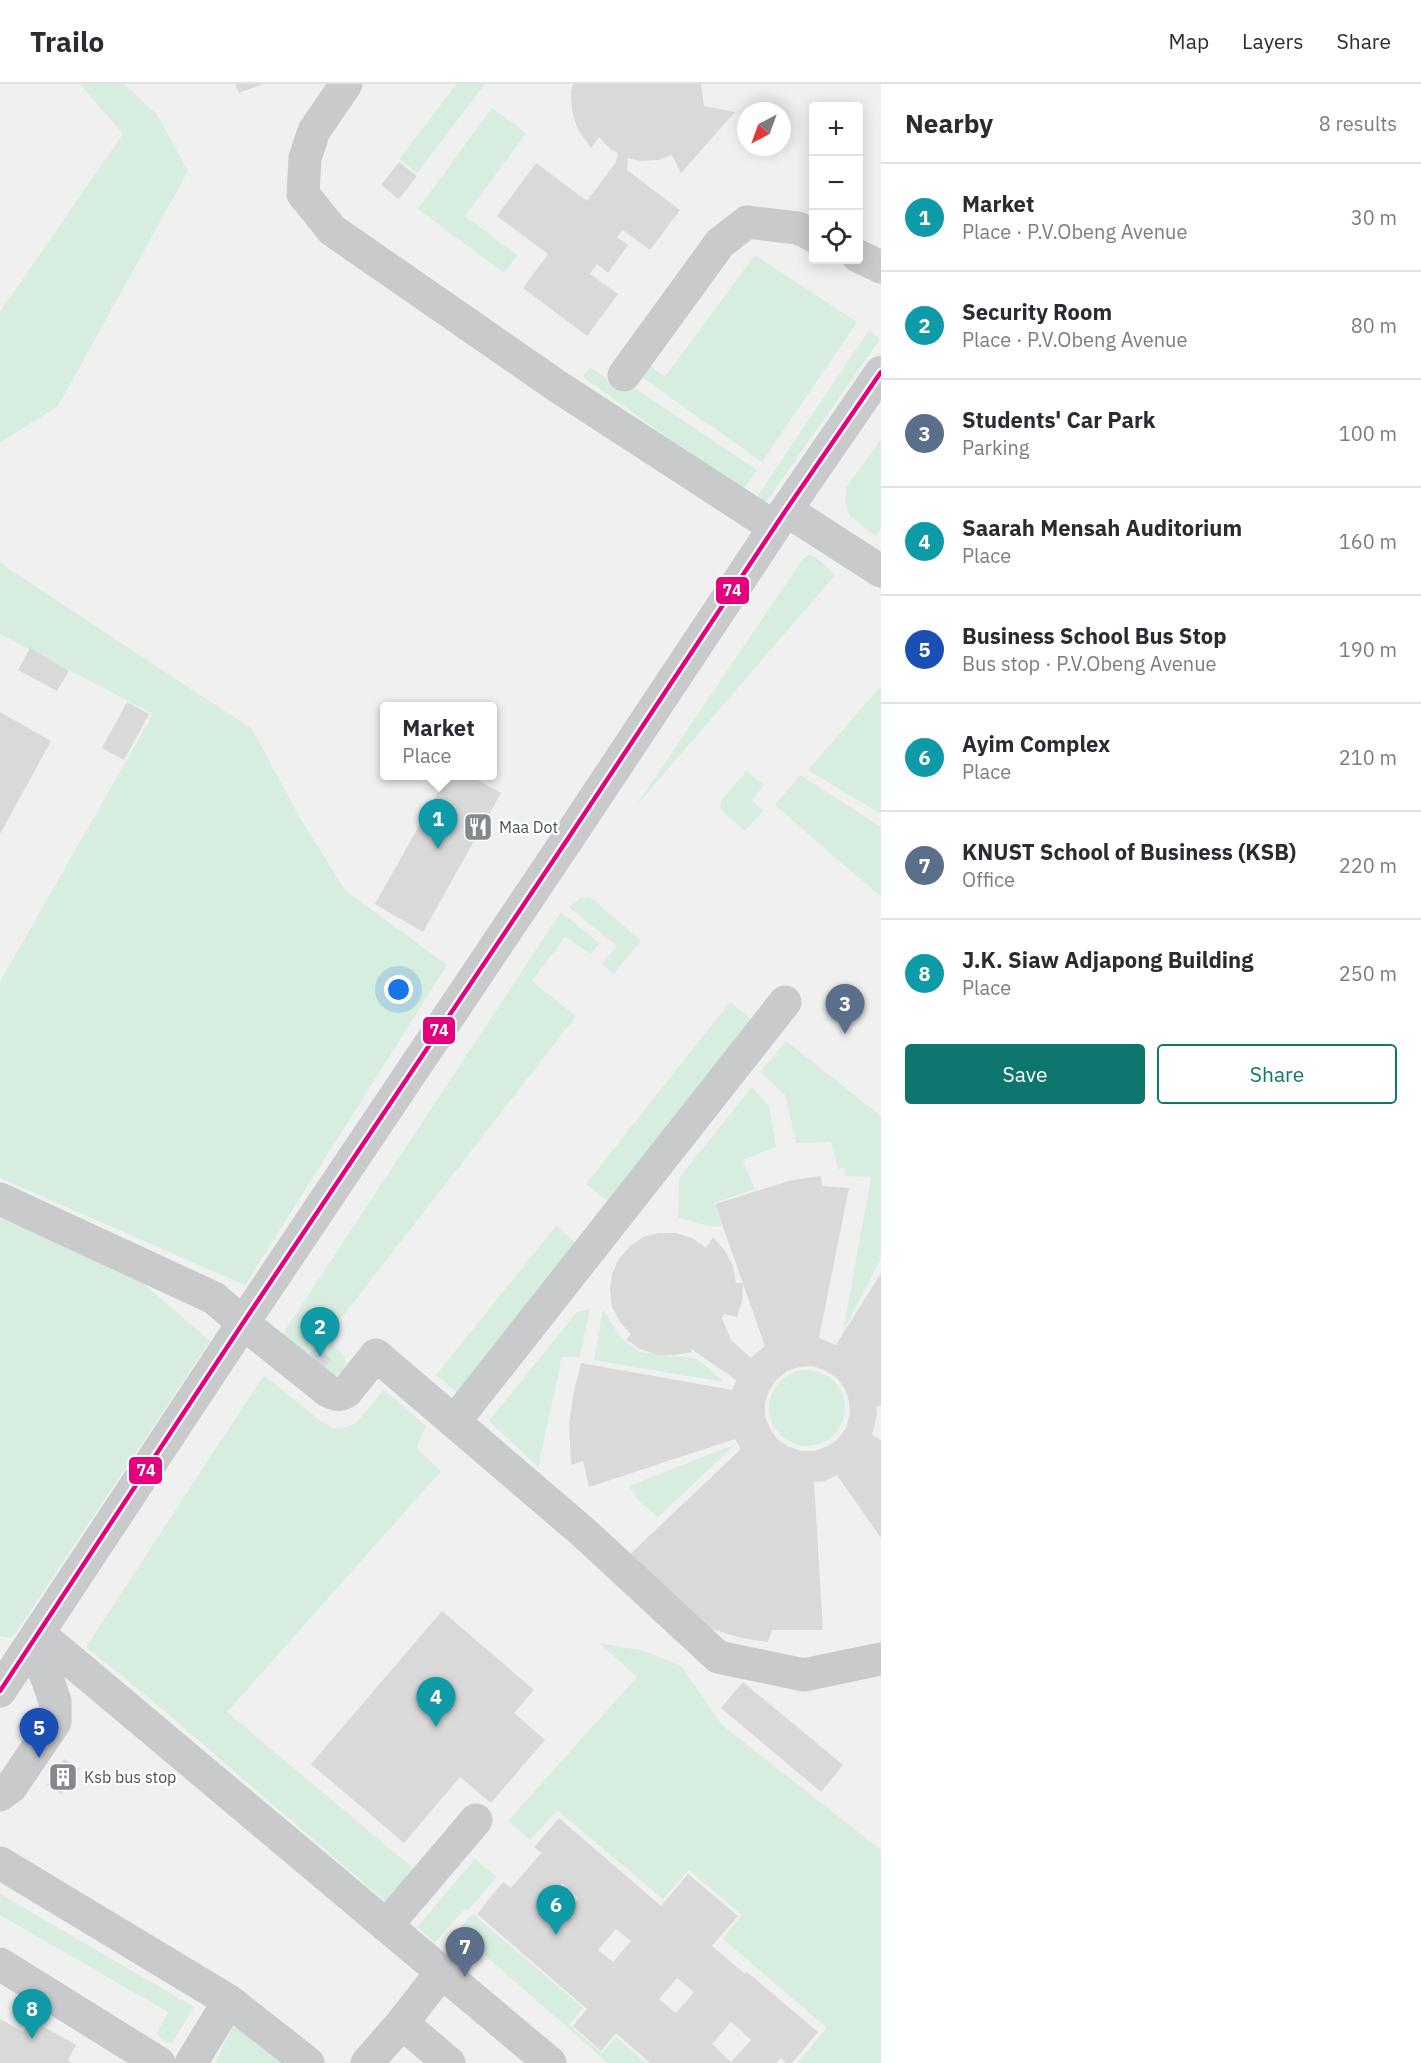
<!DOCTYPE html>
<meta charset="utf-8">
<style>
body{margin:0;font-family:"IBM Plex Sans",sans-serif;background:#f7f7f7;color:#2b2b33}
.controls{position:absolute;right:18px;top:18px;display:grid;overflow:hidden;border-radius:6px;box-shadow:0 3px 15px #0003}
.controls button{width:54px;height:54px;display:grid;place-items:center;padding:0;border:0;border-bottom:2px solid #e1e1e2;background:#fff;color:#2b2b33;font:30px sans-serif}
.compass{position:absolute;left:737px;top:18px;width:54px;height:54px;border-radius:50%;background:#fff;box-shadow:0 3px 15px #0003;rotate:221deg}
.you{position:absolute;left:399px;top:906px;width:21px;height:21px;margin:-15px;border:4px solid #fff;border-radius:50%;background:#1a73e8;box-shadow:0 0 0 9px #1a73e833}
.badge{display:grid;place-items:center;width:39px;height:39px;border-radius:50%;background:#0f766e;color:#fff;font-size:20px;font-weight:700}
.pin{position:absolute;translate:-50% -50px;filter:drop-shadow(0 2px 3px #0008)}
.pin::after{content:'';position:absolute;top:32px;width:21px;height:18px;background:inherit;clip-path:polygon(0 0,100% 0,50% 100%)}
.popup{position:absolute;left:380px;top:618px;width:117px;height:78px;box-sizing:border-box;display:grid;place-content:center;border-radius:6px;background:#fff;filter:drop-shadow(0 2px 4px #0005);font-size:20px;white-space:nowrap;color:#7c7c81}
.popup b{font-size:22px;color:#2b2b33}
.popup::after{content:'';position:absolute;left:50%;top:100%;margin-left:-12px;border:12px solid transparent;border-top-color:#fff}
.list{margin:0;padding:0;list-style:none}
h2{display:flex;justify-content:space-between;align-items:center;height:78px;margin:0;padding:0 24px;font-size:26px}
h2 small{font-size:20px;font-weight:400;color:#7c7c81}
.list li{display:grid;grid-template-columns:39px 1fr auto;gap:18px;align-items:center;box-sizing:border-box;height:108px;padding:0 24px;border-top:2px solid #e1e1e2}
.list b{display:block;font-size:22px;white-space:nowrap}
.list p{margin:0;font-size:20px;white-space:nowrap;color:#7c7c81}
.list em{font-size:20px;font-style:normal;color:#7c7c81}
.actions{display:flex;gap:12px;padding:18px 24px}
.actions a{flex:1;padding:14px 0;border:2px solid #0f766e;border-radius:6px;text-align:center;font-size:21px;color:#0f766e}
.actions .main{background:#0f766e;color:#fff}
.icon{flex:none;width:33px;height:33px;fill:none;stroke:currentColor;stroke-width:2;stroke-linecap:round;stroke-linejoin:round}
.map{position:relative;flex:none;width:881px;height:1979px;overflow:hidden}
header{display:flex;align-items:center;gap:36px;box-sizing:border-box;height:84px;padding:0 30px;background:#fff;border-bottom:2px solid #e1e1e2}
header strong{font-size:28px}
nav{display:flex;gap:33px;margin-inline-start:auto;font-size:21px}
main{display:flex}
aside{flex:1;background:#fff}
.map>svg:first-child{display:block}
</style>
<header>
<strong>Trailo</strong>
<nav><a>Map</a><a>Layers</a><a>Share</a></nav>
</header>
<main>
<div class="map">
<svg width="881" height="1979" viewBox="0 0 881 1979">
<rect width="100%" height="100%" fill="#f0f0f0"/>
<path fill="#d6eddf" d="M 80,0 L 124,0 L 157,31 L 188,87 L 58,322 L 0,359 L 0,228 L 123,50 Z
M 457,0 L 485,0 L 417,89 L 399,75 Z
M 492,24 L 526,49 L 465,132 L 517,171 L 504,189 L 418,125 Z
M 755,171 L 857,238 L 762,378 L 640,292 L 648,280 L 665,293 Z
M 869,246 L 880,255 L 767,417 L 762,419 L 755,416 Z
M 590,283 L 626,309 L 632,302 L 757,386 L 742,407 L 583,293 Z
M 881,355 L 881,446 L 876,452 L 850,432 L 845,417 L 846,404 Z
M 809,471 L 816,473 L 835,491 L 636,722 L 802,476 Z
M 0,479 L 252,645 L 300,734 L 345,806 L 447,881 L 245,1201 L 0,1094 L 0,898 L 153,630 L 0,550 Z
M 881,602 L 881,730 L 808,686 Z
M 747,687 L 764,701 L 752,716 L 763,727 L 745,747 L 724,729 L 720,722 L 722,715 Z
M 800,691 L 881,743 L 881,813 L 775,721 Z
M 590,813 L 641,857 L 613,890 L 602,880 L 617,862 L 569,823 L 581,814 Z
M 561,828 L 599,859 L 591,870 L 565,853 L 532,897 L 576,932 L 325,1255 L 344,1272 L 346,1280 L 342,1287 L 335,1292 L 280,1254 Z
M 730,918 L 756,939 L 612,1121 L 586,1100 Z
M 786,957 L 881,1032 L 881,1174 L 843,1248 L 871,1093 L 845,1092 L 844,1084 L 838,1085 L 831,1058 L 796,1059 L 785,1011 L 760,988 Z
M 752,1003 L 769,1022 L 776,1063 L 742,1076 L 755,1105 L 714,1119 L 722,1142 C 711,1145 691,1136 678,1134 L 679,1094 Z
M 0,1134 L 129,1187 L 210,1257 L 15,1550 L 9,1554 L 0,1552 Z
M 556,1142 L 581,1163 L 461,1312 L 436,1291 Z
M 590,1225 L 580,1273 L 562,1273 L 538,1383 L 489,1337 L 577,1228 Z
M 603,1225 L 620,1253 L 639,1268 L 697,1275 L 725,1298 L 594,1276 Z
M769 1324a38 38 0 1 1 76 0a38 38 0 1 1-76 0Z
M 264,1291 L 319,1336 L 333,1344 L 347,1343 L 355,1340 L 384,1306 L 426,1342 L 416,1364 L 441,1387 L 227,1628 L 415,1786 L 386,1818 L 148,1613 L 86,1563 Z
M 736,1360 L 658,1433 L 638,1416 L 629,1402 Z
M 599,1559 L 644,1567 L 681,1582 L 722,1641 L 881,1766 L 881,1979 L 797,1979 L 827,1944 L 723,1855 L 742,1831 L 689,1786 L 663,1815 L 557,1726 L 530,1756 L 508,1737 L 637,1593 Z
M 475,1775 L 497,1793 L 468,1826 L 465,1824 L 435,1859 L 417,1843 Z
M 0,1810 L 194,1923 L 172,1959 L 164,1958 L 157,1949 L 168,1928 L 0,1831 Z
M 473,1830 L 583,1924 L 569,1941 L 602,1969 L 616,1953 L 646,1979 L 608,1979 L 457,1847 Z
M 232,1944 L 246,1944 L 288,1979 L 215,1979 Z"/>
<path fill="#d9d9da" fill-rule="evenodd" d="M 235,0 L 263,0 L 239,9 Z
M 573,0 L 701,0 L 704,22 L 735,28 L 681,89 L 672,71 L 658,76 L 641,77 L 628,74 L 627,86 L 680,126 L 650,166 L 623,146 L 617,153 L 628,161 L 608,189 L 597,180 L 590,190 L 618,210 L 587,252 L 523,204 L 548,170 L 497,132 L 536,79 L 587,117 L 616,78 L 618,69 L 610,65 L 599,53 L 591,64 L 577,44 L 572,27 L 571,8 Z
M 399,78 L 417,92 L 399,115 L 381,101 Z
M 30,564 L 69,587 L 57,607 L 18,586 Z
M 127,618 L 149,630 L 124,676 L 102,664 Z
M 0,628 L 51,657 L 0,750 Z
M 447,692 L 470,692 L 501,709 L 423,848 L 375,820 Z
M 821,1092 L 822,1102 L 849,1104 L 819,1254 L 836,1261 L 881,1189 L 881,1322 L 876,1323 L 877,1330 L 872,1351 L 881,1356 L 881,1454 L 837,1391 L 826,1397 L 814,1398 L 823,1546 L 772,1546 L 768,1558 L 741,1554 L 715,1546 L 696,1537 L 628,1472 L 741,1365 L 735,1355 L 589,1403 L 583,1377 L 571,1381 L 569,1339 L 574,1307 L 581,1279 L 732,1306 L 736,1296 L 690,1264 L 692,1268 L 675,1271 L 657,1271 L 640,1265 L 626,1255 L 631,1250 L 620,1238 L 612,1223 L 610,1206 L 612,1190 L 619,1175 L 630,1162 L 643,1153 L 660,1149 L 676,1149 L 692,1154 L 706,1164 L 713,1153 L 725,1167 L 733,1182 L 736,1199 L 743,1199 L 742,1217 L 737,1233 L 724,1230 L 722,1234 L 731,1256 L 751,1274 L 765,1262 L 715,1120 L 792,1096 ZM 813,1282 L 826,1287 L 837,1294 L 845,1305 L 849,1317 L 850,1330 L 846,1344 L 838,1355 L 828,1362 L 815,1367 L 802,1367 L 789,1363 L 778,1356 L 770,1345 L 765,1332 L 765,1319 L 769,1307 L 776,1296 L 787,1287 L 799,1283 Z
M 316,1262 L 331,1275 L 324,1283 L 309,1270 Z
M 442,1527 L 534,1606 L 514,1629 L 545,1656 L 491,1719 L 460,1693 L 404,1759 L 311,1680 Z
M 743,1598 L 843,1681 L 821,1708 L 721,1624 Z
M 64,1675 L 79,1685 L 61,1710 L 47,1701 Z
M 559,1734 L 661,1822 L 688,1790 L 738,1832 L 712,1862 L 745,1890 L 747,1888 L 818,1948 L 792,1979 L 786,1979 L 781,1974 L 776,1979 L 650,1979 L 616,1949 L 601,1967 L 573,1942 L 587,1925 L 477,1830 L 503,1798 L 511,1804 L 541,1769 L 534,1763 ZM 562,1799 L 579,1814 L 561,1835 L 543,1820 ZM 616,1845 L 631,1857 L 613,1878 L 598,1866 ZM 677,1894 L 694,1908 L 676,1929 L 659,1915 ZM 731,1938 L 751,1956 L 731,1978 L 712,1960 Z
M 0,1935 L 23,1948 L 30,1935 L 76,1961 L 68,1976 L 72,1979 L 0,1979 Z"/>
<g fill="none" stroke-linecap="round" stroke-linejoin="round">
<path stroke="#c8cacb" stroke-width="33" d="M 346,0 L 314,47 L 305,74 L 303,110 L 332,146 L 557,302 L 774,443
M 858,172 L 881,183
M 624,291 L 720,159 L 747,138 L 798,144 L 814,152
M 786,426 L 881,487
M 0,1115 L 214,1214 L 243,1239 L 328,1307 C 336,1311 340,1312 347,1307 L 376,1271 L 583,1448 L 718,1573 L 804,1591 L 881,1575
M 454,1338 L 785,918
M 38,1549 L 550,1979
M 0,1607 L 243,1239 L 569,753 L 786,426 L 881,288
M 0,1711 L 11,1703 L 55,1638 L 55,1617 L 47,1594 L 31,1561
M 0,1779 L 229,1917 L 308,1979
M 386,1842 L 476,1736
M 0,1880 L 159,1979
M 402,1939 L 449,1979
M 191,1979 L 229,1917
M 367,1979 L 402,1939 L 441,1889"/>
<g stroke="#fff" stroke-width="9">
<path id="bus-1" d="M 0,1607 L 243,1239 L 569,753 L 786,426 L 881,288"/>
</g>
<use href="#bus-1" stroke="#e5007d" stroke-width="4.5"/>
</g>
<defs>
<g id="restaurant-square" transform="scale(1.5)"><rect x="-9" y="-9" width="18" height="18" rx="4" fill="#83898e" stroke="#fff"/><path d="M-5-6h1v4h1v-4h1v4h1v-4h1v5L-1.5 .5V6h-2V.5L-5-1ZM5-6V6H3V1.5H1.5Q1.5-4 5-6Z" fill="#fff"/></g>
<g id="building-square" transform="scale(1.5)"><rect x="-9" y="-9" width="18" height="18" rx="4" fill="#83898e" stroke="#fff"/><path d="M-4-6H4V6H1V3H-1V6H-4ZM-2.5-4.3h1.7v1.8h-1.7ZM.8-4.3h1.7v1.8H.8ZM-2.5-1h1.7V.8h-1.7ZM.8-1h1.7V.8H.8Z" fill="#fff"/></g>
</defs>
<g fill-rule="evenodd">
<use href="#restaurant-square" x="478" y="743"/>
<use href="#building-square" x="63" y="1693"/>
</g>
<g text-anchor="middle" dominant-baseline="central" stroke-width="4.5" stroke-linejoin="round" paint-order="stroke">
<g font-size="16" fill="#49525a" stroke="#fff" text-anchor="start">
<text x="499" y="743">Maa Dot</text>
<text x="84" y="1693">Ksb bus stop</text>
</g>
</g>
<g stroke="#fff" stroke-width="2">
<rect x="715" y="492" width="35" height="29" rx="6" fill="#e5007d"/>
<rect x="422" y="932" width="34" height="29" rx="6" fill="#e5007d"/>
<rect x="128" y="1372" width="35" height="29" rx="6" fill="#e5007d"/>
</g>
<g font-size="16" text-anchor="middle" font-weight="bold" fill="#fff">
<text x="732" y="512">74</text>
<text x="439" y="952">74</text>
<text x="146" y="1392">74</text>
</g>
</svg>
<div class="controls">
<button>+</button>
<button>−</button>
<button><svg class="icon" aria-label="locate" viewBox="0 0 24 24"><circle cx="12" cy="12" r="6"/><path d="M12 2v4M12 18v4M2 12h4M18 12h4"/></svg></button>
</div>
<svg class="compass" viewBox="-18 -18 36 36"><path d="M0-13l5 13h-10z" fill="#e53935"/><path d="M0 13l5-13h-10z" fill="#7c7c81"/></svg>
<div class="you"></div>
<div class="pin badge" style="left:438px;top:765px;background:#0f9aa8">1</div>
<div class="popup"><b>Market</b>Place</div>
<div class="pin badge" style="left:320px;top:1273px;background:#0f9aa8">2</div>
<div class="pin badge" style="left:845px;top:950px;background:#5c6f8a">3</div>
<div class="pin badge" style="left:436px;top:1643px;background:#0f9aa8">4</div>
<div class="pin badge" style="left:39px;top:1674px;background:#1a4fb4">5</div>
<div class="pin badge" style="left:556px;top:1851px;background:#0f9aa8">6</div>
<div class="pin badge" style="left:465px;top:1893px;background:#5c6f8a">7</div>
<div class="pin badge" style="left:32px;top:1955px;background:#0f9aa8">8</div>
</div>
<aside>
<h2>Nearby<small>8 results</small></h2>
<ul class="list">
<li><span class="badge" style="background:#0f9aa8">1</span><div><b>Market</b><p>Place · P.V.Obeng Avenue</p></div><em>30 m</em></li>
<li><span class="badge" style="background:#0f9aa8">2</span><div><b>Security Room</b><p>Place · P.V.Obeng Avenue</p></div><em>80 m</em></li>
<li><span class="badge" style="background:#5c6f8a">3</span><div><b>Students' Car Park</b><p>Parking</p></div><em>100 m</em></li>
<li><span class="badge" style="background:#0f9aa8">4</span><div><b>Saarah Mensah Auditorium</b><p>Place</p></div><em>160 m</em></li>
<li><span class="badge" style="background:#1a4fb4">5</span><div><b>Business School Bus Stop</b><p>Bus stop · P.V.Obeng Avenue</p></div><em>190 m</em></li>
<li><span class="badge" style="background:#0f9aa8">6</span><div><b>Ayim Complex</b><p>Place</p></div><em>210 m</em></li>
<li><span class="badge" style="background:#5c6f8a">7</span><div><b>KNUST School of Business (KSB)</b><p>Office</p></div><em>220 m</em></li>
<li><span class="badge" style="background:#0f9aa8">8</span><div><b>J.K. Siaw Adjapong Building</b><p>Place</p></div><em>250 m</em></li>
</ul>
<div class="actions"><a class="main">Save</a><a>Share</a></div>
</aside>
</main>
